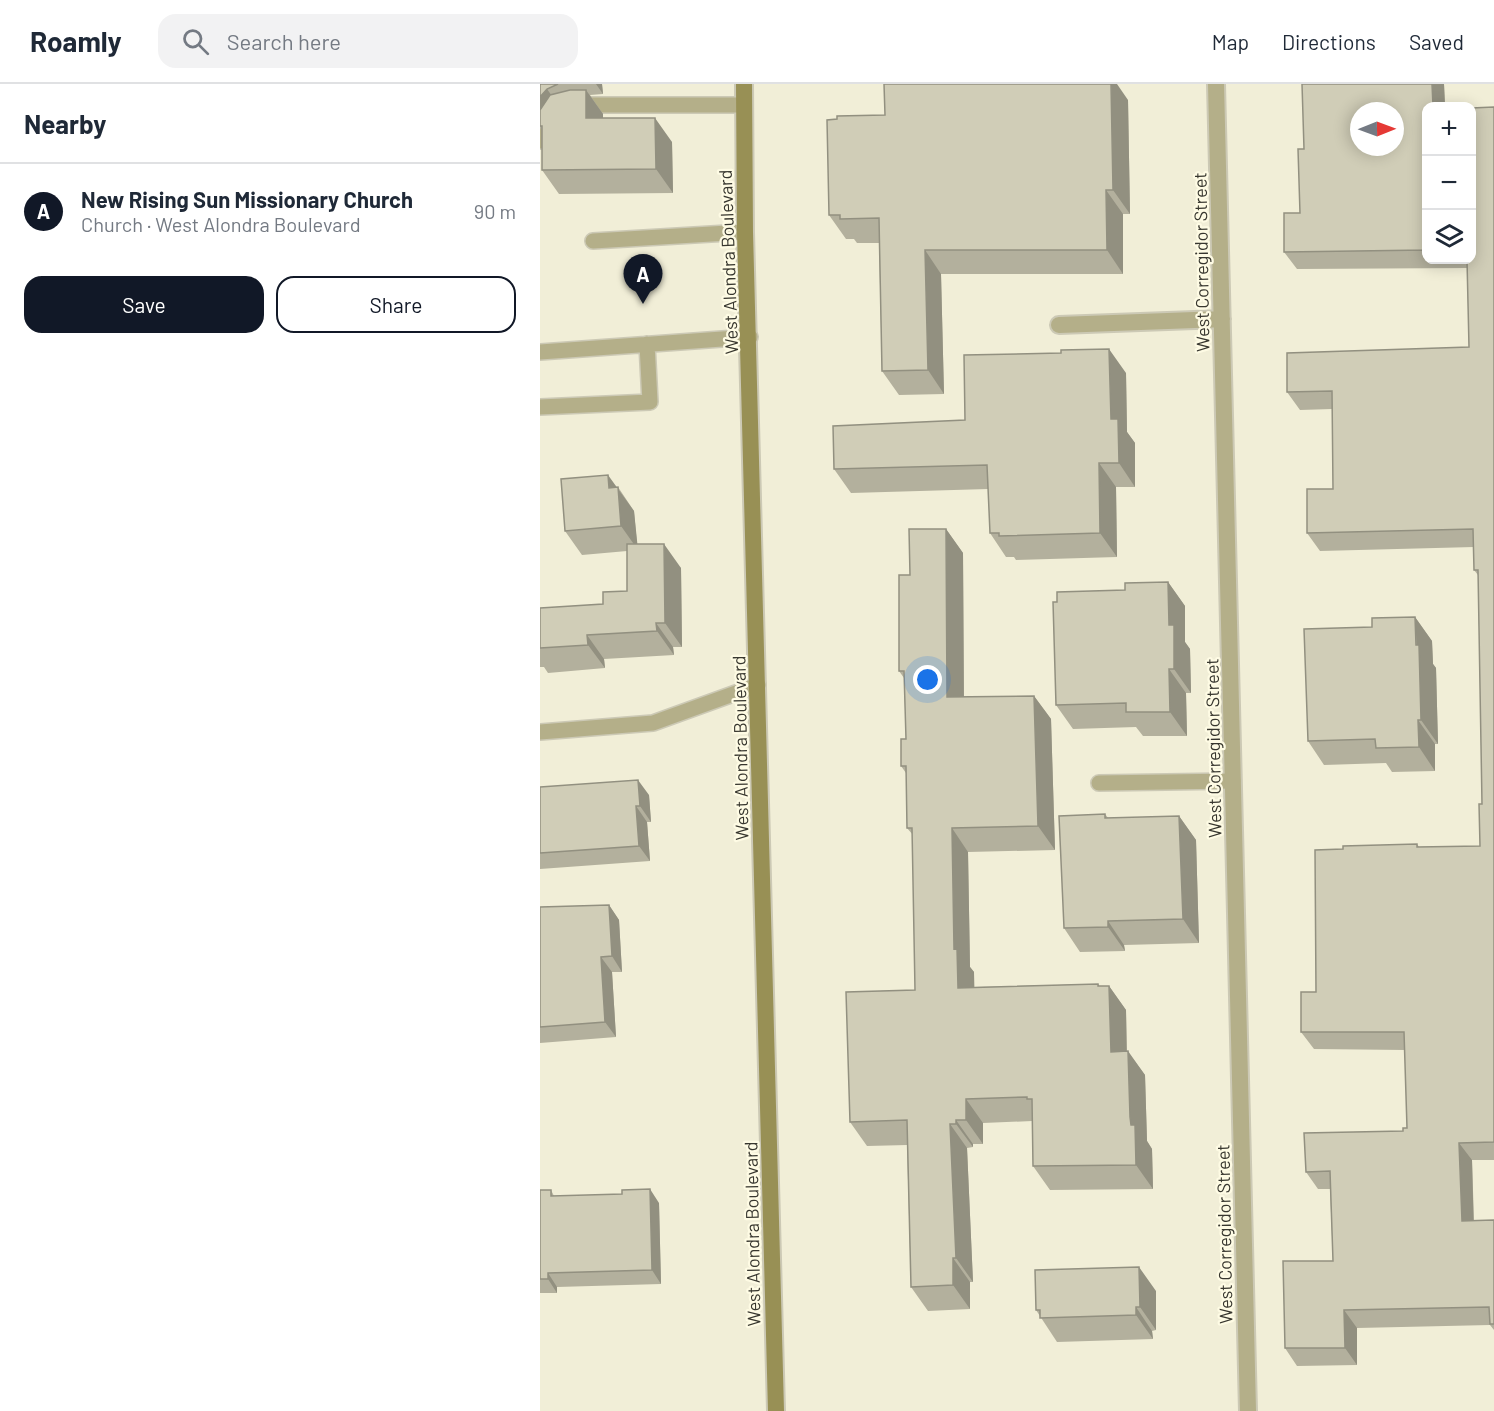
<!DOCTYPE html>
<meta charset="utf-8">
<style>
body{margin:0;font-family:Barlow,sans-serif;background:#f2f2f3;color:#1f2937}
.controls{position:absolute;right:18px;top:18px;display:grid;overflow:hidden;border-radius:12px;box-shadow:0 3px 15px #0003}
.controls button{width:54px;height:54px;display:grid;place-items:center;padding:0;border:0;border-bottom:2px solid #e0e1e3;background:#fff;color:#1f2937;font:30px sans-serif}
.compass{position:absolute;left:810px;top:18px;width:54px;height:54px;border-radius:50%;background:#fff;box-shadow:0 3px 15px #0003;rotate:89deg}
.you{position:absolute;left:388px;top:596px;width:21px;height:21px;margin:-15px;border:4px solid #fff;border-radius:50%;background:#1a73e8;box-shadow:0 0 0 9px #1a73e833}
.badge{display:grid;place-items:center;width:39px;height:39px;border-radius:50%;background:#111827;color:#fff;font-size:20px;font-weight:700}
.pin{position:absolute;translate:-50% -50px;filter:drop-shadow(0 2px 3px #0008)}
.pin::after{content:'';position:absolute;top:32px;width:21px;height:18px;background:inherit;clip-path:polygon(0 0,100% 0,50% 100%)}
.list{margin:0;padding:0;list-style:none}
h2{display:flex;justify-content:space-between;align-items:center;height:78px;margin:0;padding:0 24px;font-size:26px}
h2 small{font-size:20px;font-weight:400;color:#747a83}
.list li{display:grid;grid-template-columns:39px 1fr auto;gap:18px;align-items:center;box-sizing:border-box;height:96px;padding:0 24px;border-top:2px solid #e0e1e3}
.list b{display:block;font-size:22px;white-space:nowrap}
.list p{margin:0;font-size:20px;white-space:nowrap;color:#747a83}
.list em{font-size:20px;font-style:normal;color:#747a83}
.actions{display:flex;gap:12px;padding:18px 24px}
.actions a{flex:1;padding:14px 0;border:2px solid #111827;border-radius:18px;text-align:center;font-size:21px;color:#111827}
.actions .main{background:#111827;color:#fff}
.icon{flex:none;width:33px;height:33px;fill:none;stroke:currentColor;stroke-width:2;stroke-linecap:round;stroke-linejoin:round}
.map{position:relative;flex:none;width:954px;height:1327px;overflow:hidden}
header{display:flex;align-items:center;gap:36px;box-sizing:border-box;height:84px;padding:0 30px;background:#fff;border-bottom:2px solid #e0e1e3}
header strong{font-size:28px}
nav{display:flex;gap:33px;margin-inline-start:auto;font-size:21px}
.search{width:420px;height:54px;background:#f2f2f3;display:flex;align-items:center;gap:15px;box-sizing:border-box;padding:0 21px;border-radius:18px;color:#747a83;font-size:22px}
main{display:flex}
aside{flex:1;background:#fff}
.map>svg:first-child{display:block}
</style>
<header>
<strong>Roamly</strong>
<div class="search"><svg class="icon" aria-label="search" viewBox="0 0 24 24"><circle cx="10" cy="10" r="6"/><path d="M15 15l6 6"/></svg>Search here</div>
<nav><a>Map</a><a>Directions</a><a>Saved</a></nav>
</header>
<main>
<aside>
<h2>Nearby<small></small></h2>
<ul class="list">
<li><span class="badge">A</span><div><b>New Rising Sun Missionary Church</b><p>Church · West Alondra Boulevard</p></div><em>90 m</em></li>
</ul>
<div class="actions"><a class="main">Save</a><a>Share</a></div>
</aside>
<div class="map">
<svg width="954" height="1327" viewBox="0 0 954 1327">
<rect width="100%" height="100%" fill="#f1eed7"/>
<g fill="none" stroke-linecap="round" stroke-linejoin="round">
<g stroke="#ccc9b5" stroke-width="18">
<path id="service" d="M 36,21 L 204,21
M 0,57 L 13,37
M 53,157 L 205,148
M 0,268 L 210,253
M 0,323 L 110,318 L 107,260
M 0,648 L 113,639 L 218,601
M 559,699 L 693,697"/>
</g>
<g stroke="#ccc9b5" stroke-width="20">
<path id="minor" d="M 676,0 L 708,1327
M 519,241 L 682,235"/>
</g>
<g stroke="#ccc9b5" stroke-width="20">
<path id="secondary" d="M 204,0 L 205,148 L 236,1327"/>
</g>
<use href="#service" stroke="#b4af89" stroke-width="15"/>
<use href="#minor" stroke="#b4af89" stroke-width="16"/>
<use href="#secondary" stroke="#989055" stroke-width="16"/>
</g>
<path fill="#b3b09d" d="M 0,0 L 62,0 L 63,10 L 50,11 L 63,30 L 63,34 L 132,58 L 133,109 L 19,110 L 2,86 L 2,47 L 0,44 Z
M 904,0 L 905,22 L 886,22 L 886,176 L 932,176 L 954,23 L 954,1076 L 932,1076 L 934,1137 L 954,1136 L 954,1246 L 950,1241 L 817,1244 L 817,1281 L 757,1282 L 745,1264 L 793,1177 L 790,1105 L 778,1105 L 766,1088 L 863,1047 L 867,1044 L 865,966 L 774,965 L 761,948 L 776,908 L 803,765 L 877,760 L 879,763 L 940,762 L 942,720 L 938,491 L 934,486 L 934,463 L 780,467 L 767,449 L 793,405 L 792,325 L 760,326 L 747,308 L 929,263 L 927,184 L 757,185 L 744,168 L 760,129 L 764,65 Z
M 588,16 L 590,130 L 583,130 L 583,190 L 401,190 L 404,310 L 359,311 L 342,287 L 339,159 L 317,159 L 314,155 L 306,155 L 289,131 L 297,35 L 345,31 Z
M 586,289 L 587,348 L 595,359 L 595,403 L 576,403 L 577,473 L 476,476 L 474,473 L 466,473 L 450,449 L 448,405 L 311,409 L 294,385 L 425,336 Z
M 76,403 L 78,403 L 94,427 L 97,460 L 141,484 L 142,563 L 133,563 L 134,571 L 64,575 L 65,584 L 8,589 L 4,583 L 0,583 L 0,524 L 63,520 L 87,507 L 87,467 L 42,471 L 25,447 Z
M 406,445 L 423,469 L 424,613 L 494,612 L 511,635 L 515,766 L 428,768 L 430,883 L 434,888 L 434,903 L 558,900 L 559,902 L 569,902 L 586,926 L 587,967 L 605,991 L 607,1057 L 612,1065 L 613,1105 L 510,1106 L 493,1082 L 492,1037 L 443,1039 L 443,1060 L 433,1060 L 433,1063 L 427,1064 L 433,1198 L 430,1198 L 430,1225 L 388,1227 L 371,1203 L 367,1061 L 327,1062 L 310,1038 L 375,906 L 373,751 L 367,744 L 366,689 L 361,682 L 366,655 L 364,594 L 359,587 L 370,491 Z
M 628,498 L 645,522 L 645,558 L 650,565 L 651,609 L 646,609 L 647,652 L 603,652 L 596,643 L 533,645 L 516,621 L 585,506 Z
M 875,533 L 892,557 L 893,580 L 896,584 L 898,660 L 895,660 L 895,687 L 852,688 L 846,679 L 784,681 L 768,657 L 832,543 Z
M 0,703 L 109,711 L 111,738 L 107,738 L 110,777 L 0,785 Z
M 565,730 L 568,734 L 639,732 L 656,756 L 659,859 L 584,861 L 585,867 L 540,868 L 524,844 Z
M 69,821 L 79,836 L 82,888 L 72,888 L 76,953 L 0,959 L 0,823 Z
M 0,1106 L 11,1106 L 14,1112 L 119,1119 L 121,1200 L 17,1203 L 17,1209 L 0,1209 Z
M 616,1207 L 616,1246 L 612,1247 L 613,1255 L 517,1258 L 496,1226 Z"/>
<path fill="#929080" d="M 56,0 L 62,0 L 63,10 Z
M 571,0 L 577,0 L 588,16 L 590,130 L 573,106 Z
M 892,0 L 904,0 L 905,22 L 893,22 Z
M 7,5 L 17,19 L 0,41 L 0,13 Z
M 46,6 L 63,30 L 63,58 L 46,34 Z
M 115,34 L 132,58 L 133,109 L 116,85 Z
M 566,106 L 583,130 L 583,190 L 567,166 Z
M 385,166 L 401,190 L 404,310 L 388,286 Z
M 569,265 L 586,289 L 587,348 L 595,359 L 595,403 L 579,379 L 571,335 Z
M 559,379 L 576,403 L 577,473 L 560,449 Z
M 68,391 L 94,427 L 98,466 L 81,442 L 69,404 Z
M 406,445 L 423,469 L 424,637 L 407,613 Z
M 124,460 L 141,484 L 142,563 L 125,539 Z
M 628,498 L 645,522 L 645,558 L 650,565 L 651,609 L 634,585 L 629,541 Z
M 875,533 L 892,557 L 893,580 L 896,584 L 898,660 L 881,636 Z
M 116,539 L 133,563 L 134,571 L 117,547 Z
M 47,551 L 64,575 L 65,584 L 48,561 Z
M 629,585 L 646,609 L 647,652 L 630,628 Z
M 494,612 L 511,635 L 515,766 L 498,742 Z
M 878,636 L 895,660 L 895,687 L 879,663 Z
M 98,696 L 109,711 L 111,738 L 100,722 Z
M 96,722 L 107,738 L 110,777 L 99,762 Z
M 639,732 L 656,756 L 659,859 L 643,835 Z
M 412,744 L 428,768 L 430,883 L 434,888 L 435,928 L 418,904 L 414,865 Z
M 69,821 L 79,836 L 82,888 L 72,872 Z
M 568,837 L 584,861 L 585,867 L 568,843 Z
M 61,873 L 72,888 L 76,953 L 65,938 Z
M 558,900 L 570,917 L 569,902 L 586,926 L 587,992 L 571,968 Z
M 588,967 L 605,991 L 607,1057 L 612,1065 L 613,1105 L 596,1081 L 590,1033 Z
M 426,1015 L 443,1039 L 443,1060 L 426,1036 Z
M 416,1036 L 433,1060 L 433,1063 L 416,1040 Z
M 410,1040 L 427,1064 L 433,1198 L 416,1174 Z
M 919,1059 L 932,1076 L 934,1155 L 922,1137 Z
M 110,1105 L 119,1119 L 121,1200 L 112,1186 Z
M 413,1174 L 430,1198 L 430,1225 L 413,1201 Z
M 599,1183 L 616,1207 L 616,1246 L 600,1223 Z
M 8,1189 L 17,1203 L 17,1209 L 8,1195 Z
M 596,1223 L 612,1247 L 613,1255 L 596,1231 Z
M 804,1226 L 817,1244 L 817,1281 L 805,1264 Z"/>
<path fill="#d0cdb7" stroke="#929080" stroke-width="1.5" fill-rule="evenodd" d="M 0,0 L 18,0 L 7,5 L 0,13 Z
M 344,0 L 571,0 L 573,106 L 566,106 L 567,166 L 385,166 L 388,286 L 342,287 L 339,134 L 300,135 L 300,131 L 289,131 L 287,36 L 297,35 L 297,32 L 345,31 Z
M 762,0 L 892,0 L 893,22 L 886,22 L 886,166 L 744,168 L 744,129 L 760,129 L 758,65 L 764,65 ZM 819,27 L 855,27 L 855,63 L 819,63 Z
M 30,6 L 46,6 L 46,34 L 115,34 L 116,85 L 2,86 L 2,42 L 0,42 L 0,26 L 10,11 Z
M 954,23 L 954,1058 L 919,1059 L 922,1137 L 954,1136 L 954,1240 L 950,1240 L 949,1223 L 804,1226 L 805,1264 L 745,1264 L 743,1177 L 793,1177 L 790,1087 L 766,1088 L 764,1049 L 863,1047 L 863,1044 L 867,1044 L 864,948 L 761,948 L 761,908 L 776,908 L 775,766 L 803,765 L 803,762 L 877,760 L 877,763 L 940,762 L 939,720 L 942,720 L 938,486 L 934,486 L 933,445 L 767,449 L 767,405 L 793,405 L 792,307 L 747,308 L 747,269 L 929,263 L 927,176 L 932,176 L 932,24 Z
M 569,265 L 571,335 L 578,335 L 579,379 L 559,379 L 560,449 L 459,452 L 459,449 L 450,449 L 447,381 L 294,385 L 293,342 L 425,336 L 424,271 L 521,269 L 521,266 Z
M 68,391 L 69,404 L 78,403 L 81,442 L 25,447 L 21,395 Z
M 369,445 L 406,445 L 407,613 L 494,612 L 498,742 L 412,744 L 414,865 L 417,864 L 418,904 L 558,900 L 558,902 L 569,902 L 571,968 L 588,967 L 590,1033 L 591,1041 L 595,1041 L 596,1081 L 493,1082 L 492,1015 L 487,1015 L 487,1013 L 426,1015 L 426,1036 L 416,1036 L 416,1040 L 410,1040 L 416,1174 L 413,1174 L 413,1201 L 371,1203 L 367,1036 L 310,1038 L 306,908 L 375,906 L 372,744 L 367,744 L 366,682 L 361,682 L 361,655 L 366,655 L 364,587 L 359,587 L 359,491 L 370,491 Z
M 87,460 L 124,460 L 125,539 L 116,539 L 117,547 L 47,551 L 48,561 L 0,564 L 0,524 L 63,520 L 63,508 L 87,507 Z
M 628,498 L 629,541 L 634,541 L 634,585 L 629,585 L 630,628 L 586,628 L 586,619 L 516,621 L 513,518 L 517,518 L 517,508 L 585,506 L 585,499 Z
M 875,533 L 876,561 L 879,561 L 881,636 L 878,636 L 879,663 L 836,664 L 835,655 L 768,657 L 764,545 L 832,543 L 832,534 Z
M 98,696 L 100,722 L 96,722 L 99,762 L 0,769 L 0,703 Z
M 565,730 L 565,734 L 639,732 L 643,835 L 568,837 L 568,843 L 524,844 L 519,732 Z
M 69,821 L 72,872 L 61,873 L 65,938 L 0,943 L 0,823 Z
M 110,1105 L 112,1186 L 8,1189 L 8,1195 L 0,1195 L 0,1106 L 11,1106 L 11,1112 L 82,1110 L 82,1106 Z
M 599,1183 L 600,1223 L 596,1223 L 596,1231 L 500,1234 L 500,1226 L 496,1226 L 495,1186 Z"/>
<g text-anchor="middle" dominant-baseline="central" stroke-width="4.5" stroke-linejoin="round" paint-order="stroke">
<g font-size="18" fill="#37362e" stroke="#fefbe4">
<text transform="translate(188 178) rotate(-92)">West Alondra Boulevard</text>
<text transform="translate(661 178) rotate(-91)">West Corregidor Street</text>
<text transform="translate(200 664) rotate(-91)">West Alondra Boulevard</text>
<text transform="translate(673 664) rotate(-91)">West Corregidor Street</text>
<text transform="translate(212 1150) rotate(-91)">West Alondra Boulevard</text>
<text transform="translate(684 1150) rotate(-91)">West Corregidor Street</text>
</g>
</g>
</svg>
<div class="controls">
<button>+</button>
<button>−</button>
<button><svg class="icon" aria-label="layers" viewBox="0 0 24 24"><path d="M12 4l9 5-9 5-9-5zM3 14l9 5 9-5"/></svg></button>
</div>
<svg class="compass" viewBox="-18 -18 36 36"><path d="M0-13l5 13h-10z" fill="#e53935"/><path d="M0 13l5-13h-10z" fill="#747a83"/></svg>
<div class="you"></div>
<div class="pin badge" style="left:103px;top:220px">A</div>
</div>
</main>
